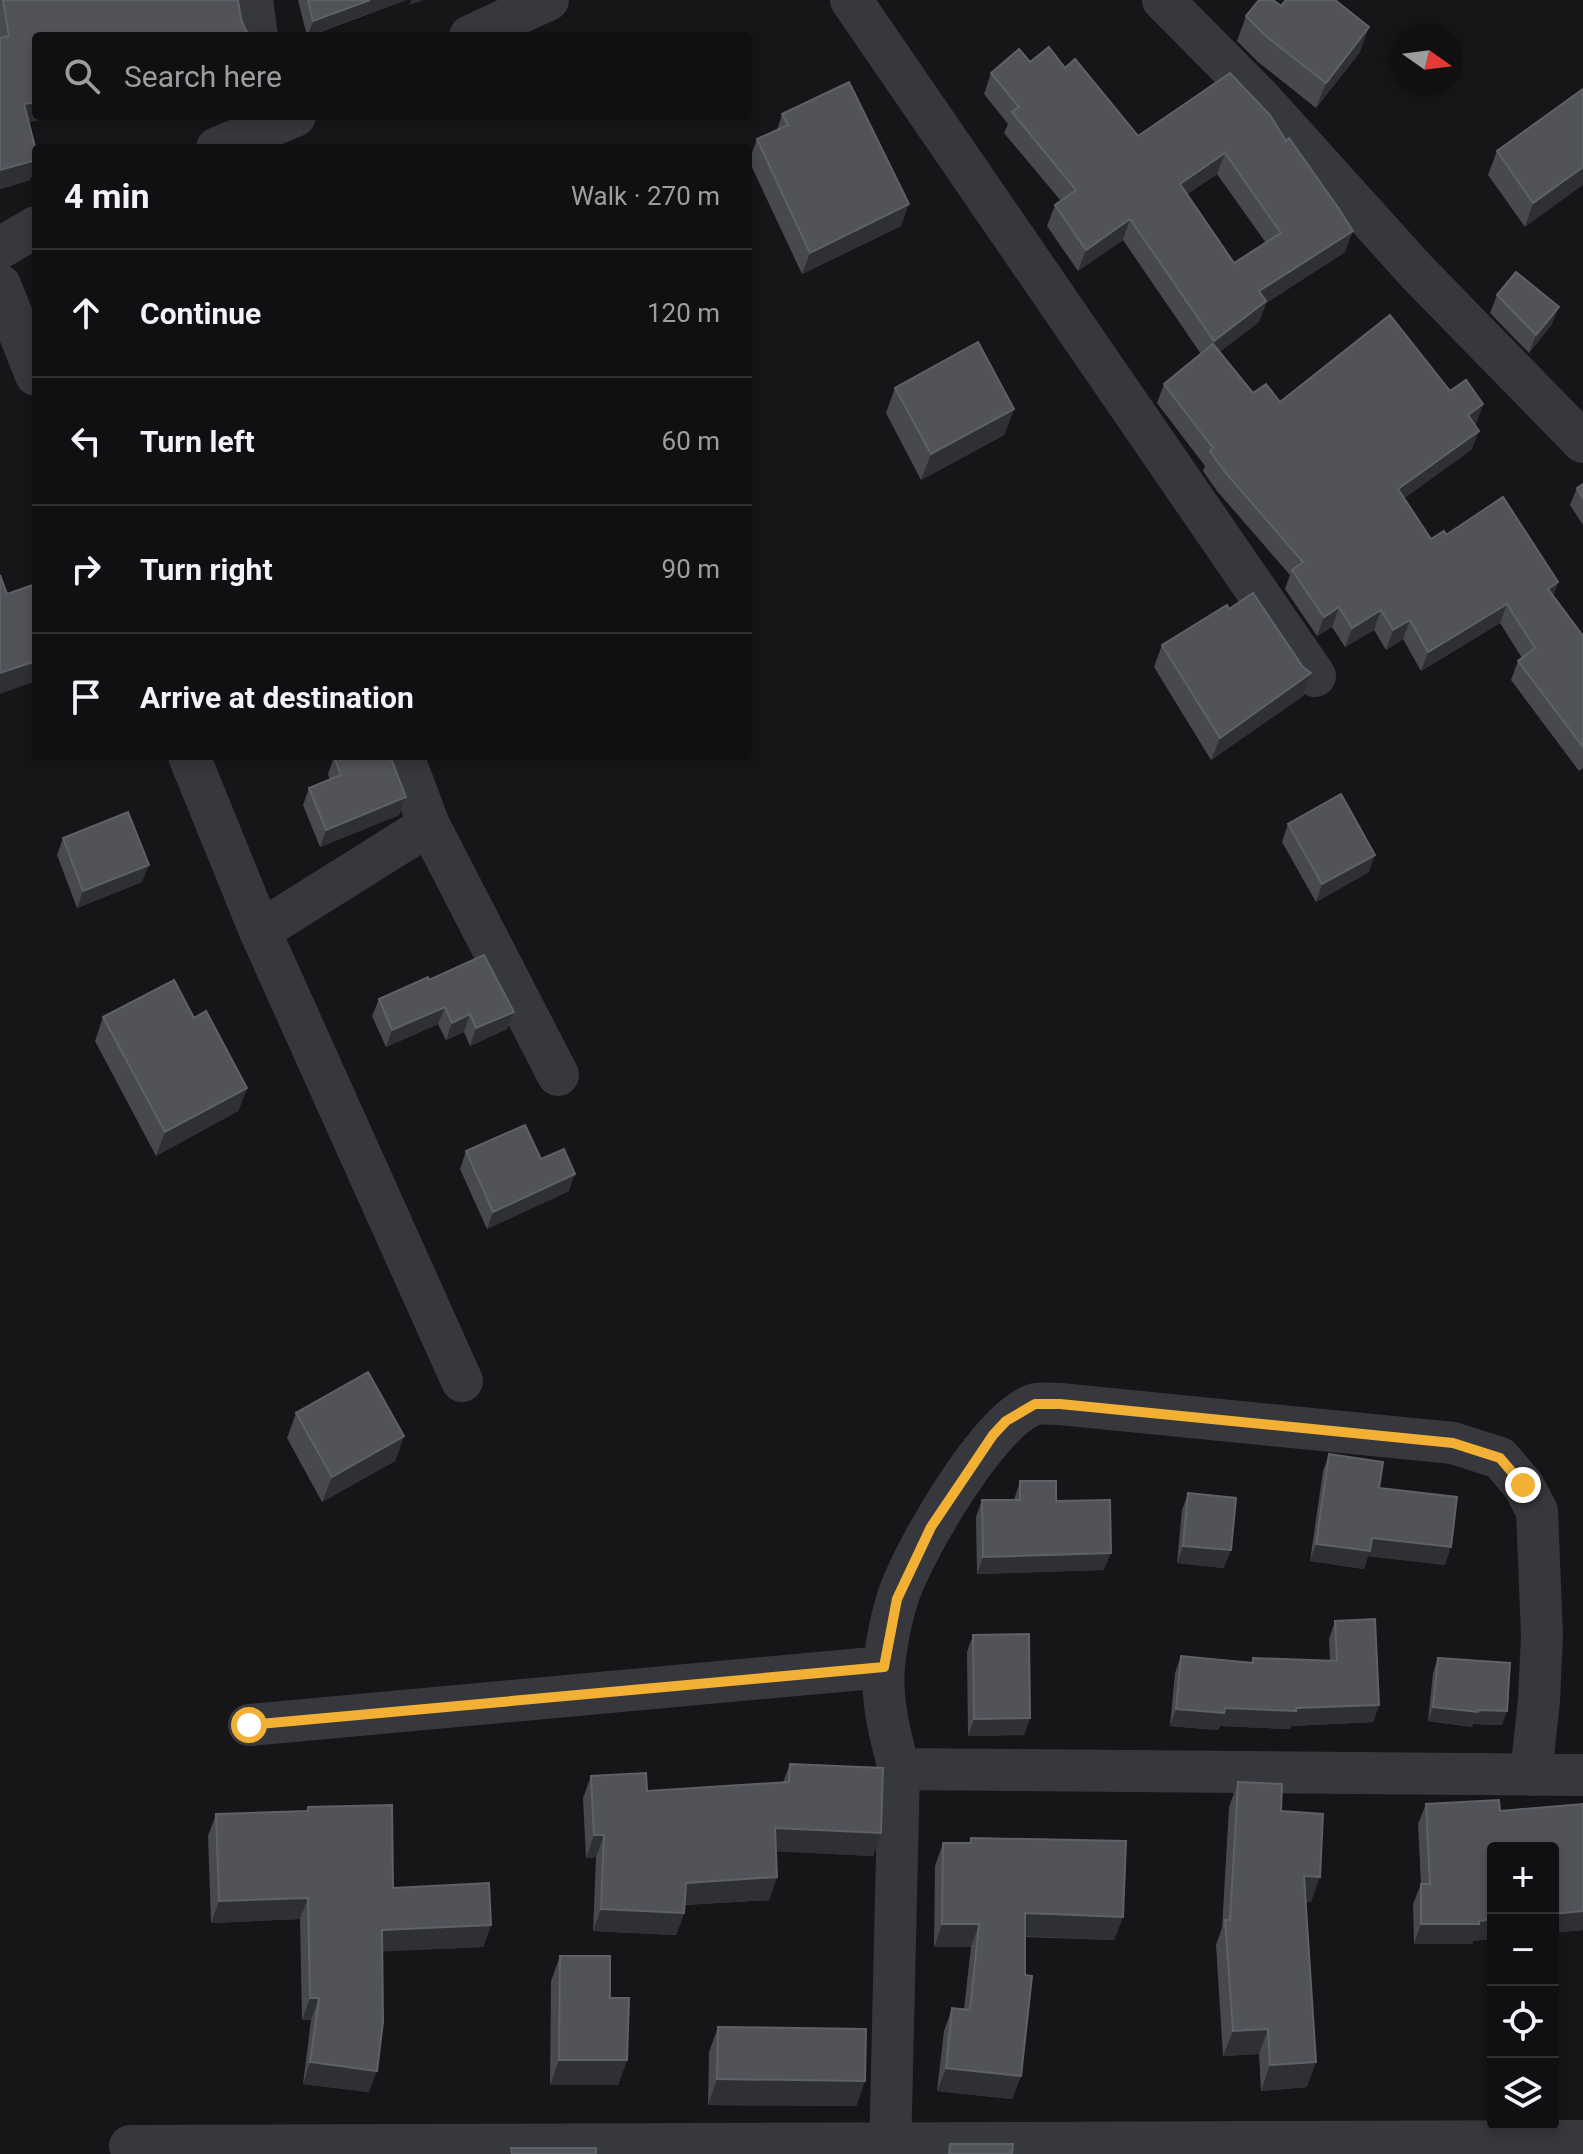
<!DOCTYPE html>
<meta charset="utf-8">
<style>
body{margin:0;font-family:Roboto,sans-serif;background:#19191b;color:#f1f3f6}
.controls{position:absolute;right:24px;bottom:24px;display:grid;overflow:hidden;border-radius:8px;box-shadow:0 4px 12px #0003}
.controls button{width:72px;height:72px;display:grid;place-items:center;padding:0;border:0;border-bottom:2px solid #303032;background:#101012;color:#f1f3f6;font:40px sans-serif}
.compass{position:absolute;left:1391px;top:24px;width:72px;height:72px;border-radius:50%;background:#101012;box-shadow:0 4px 12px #0003;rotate:104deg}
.stop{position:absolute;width:24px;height:24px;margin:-18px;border:6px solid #f2b134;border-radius:50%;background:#fff}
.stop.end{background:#f2b134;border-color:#fff;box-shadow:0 2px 8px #0008}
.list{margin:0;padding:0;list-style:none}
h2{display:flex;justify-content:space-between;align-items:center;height:104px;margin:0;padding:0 32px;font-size:34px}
h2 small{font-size:26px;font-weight:400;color:#9c9d9f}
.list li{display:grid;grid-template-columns:52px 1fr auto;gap:24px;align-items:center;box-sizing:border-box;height:128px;padding:0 32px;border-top:2px solid #303032}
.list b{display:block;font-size:30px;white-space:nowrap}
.list em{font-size:26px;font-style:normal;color:#9c9d9f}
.icon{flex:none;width:44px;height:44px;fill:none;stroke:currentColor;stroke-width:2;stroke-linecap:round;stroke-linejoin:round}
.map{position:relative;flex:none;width:1583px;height:2154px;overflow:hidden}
.search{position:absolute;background:#101012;box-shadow:0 4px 12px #0003;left:32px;top:32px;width:720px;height:88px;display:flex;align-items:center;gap:20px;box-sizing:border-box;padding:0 28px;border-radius:8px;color:#9c9d9f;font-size:30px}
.panel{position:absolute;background:#101012;box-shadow:0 4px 12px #0003;left:32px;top:144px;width:720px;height:616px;border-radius:8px}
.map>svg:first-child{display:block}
</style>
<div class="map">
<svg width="1583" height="2154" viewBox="0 0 1583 2154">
<rect width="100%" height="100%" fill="#161618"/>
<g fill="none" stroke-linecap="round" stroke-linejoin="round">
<path stroke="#37383d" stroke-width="42" d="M 252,0 L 257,36
M 851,0 L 1315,676
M 1163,0 L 1261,99 L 1417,272 L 1583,442
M 470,36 L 548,0
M 217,148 L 295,116
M 0,248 L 36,227
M 0,285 L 36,375
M 189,756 L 260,931 L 462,1381
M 403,756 L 429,825 L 558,1075
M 260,931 L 429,825
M 249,1725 L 884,1667
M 899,1769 L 1583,1775
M 130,2146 L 1583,2141
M 890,2154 L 899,1769 C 890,1735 881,1701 884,1666 C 886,1645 891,1620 897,1600 C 910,1556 991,1415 1036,1404 C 1043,1403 1053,1404 1060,1404 L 1453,1443 L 1500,1458 L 1523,1485 L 1537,1511 L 1542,1636 L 1539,1700 L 1531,1775"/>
</g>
<path fill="#47494d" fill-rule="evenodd" d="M 0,0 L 238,0 L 36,36 L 29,123 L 36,151 L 36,165 L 30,180 L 0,189 Z
M 298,0 L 406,0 L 310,36 L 307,36 Z
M 1281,6 L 1360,52 L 1316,108 L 1258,62 L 1237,41 L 1246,16 Z
M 1030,62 L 1065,68 L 1138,136 L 1230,73 L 1345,252 L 1266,303 L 1259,322 L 1219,352 L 1253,393 L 1280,402 L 1450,391 L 1483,404 L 1476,423 L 1474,424 L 1479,431 L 1471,450 L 1404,498 L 1431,539 L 1446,535 L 1558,582 L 1553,596 L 1583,636 L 1583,768 L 1579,771 L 1511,680 L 1518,661 L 1522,658 L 1500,623 L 1421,671 L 1403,639 L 1386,650 L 1374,630 L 1345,647 L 1332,627 L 1317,636 L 1285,589 L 1290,575 L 1217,491 L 1203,471 L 1205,466 L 1157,403 L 1164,384 L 1201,354 L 1123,240 L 1078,271 L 1047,226 L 1055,205 L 1061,201 L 1004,133 L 1008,124 L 984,94 L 991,73 ZM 1217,174 L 1266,243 L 1234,263 L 1187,194 Z
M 1583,89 L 1525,227 L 1488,175 L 1497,151 Z
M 782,114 L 901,226 L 802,274 L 749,161 L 757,139 L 777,130 Z
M 1497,295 L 1552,324 L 1529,353 L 1490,313 Z
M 895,388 L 1014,409 L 1004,435 L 921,480 L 886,413 Z
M 1583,484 L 1583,525 L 1570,505 L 1577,488 Z
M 1229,609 L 1311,673 L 1303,696 L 1211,760 L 1154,667 L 1162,645 Z
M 334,757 L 406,797 L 399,815 L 320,847 L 303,805 L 309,788 L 330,780 L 328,774 Z
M 1288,824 L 1369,872 L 1316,902 L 1282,842 Z
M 63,838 L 142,882 L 77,908 L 57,855 Z
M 429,980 L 514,1012 L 507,1029 L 470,1046 L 464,1032 L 446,1040 L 438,1024 L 386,1047 L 372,1016 L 379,999 Z
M 103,1017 L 194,1018 L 247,1088 L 238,1111 L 156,1156 L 95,1041 Z
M 466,1151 L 541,1159 L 569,1191 L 487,1229 L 460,1169 Z
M 296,1413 L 404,1436 L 395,1461 L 322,1502 L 287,1438 Z
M 1329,1454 L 1379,1488 L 1445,1565 L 1368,1556 L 1364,1569 L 1310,1561 L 1323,1471 Z
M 1020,1481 L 1056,1501 L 1104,1570 L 977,1574 L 976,1517 L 982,1500 L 1014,1500 Z
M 1188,1493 L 1224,1568 L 1177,1563 L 1182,1510 Z
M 1335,1621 L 1379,1705 L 1373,1722 L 1291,1726 L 1290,1729 L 1220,1726 L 1218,1730 L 1170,1726 L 1175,1673 L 1181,1656 L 1251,1662 L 1253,1658 L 1330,1661 L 1329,1639 Z
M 973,1635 L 1030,1718 L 1024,1735 L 968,1736 L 967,1652 Z
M 1438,1658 L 1502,1725 L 1473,1724 L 1472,1727 L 1428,1721 L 1433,1673 Z
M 790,1764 L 881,1833 L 873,1856 L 776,1851 L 777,1877 L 769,1900 L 685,1905 L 684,1913 L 676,1935 L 593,1931 L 596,1857 L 586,1858 L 583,1798 L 591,1776 L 647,1791 L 783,1782 Z
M 1238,1782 L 1281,1811 L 1311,1902 L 1306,1902 L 1307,2087 L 1261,2091 L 1259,2054 L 1223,2056 L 1216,1945 L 1222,1928 L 1229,1807 Z
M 1426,1804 L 1500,1811 L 1583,1804 L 1583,1930 L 1553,1933 L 1493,1848 L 1493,1939 L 1473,1941 L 1472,1944 L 1414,1944 L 1413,1904 L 1421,1884 L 1418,1824 Z
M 308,1807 L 393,1888 L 491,1925 L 483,1947 L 383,1951 L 369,2092 L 303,2084 L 311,2020 L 302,2020 L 300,1919 L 211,1923 L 208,1836 L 216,1814 L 306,1811 Z
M 971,1838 L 1123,1917 L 1114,1940 L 1025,1937 L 1021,2076 L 1012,2099 L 937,2091 L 944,2031 L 952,2008 L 964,2009 L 971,1947 L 934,1947 L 935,1866 L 943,1843 L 969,1843 Z
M 560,1956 L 610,1998 L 627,2060 L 618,2085 L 550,2085 L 551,1981 Z
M 718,2027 L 865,2081 L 856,2106 L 708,2105 L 709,2052 Z"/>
<path fill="#2f3033" d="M 370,0 L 406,0 L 308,36 L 313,21 Z
M 411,0 L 424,0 L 409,5 Z
M 1369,27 L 1360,52 L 1316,108 L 1326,83 Z
M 36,102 L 36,116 L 58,116 L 17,125 L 24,104 Z
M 1225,153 L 1217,174 L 1172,205 L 1180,184 Z
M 36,160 L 36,165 L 30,180 L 0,189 L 0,170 Z
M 1583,167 L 1583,185 L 1525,227 L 1533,203 Z
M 909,204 L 901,226 L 802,274 L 810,253 Z
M 1130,219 L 1123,240 L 1078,271 L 1086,250 Z
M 1353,231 L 1345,252 L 1266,303 L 1259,322 L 1206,362 L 1214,341 L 1259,291 Z
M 1559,307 L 1552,324 L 1529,353 L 1536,335 Z
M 1483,404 L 1476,423 L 1461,434 L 1468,415 Z
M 1014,409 L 1004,435 L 921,480 L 931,454 Z
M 1479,431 L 1471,450 L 1391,508 L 1398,489 Z
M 1558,582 L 1551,602 L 1548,589 Z
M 1507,604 L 1500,623 L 1421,671 L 1428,652 Z
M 1339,607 L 1332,627 L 1317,636 L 1324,617 Z
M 1381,610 L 1374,630 L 1345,647 L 1352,628 Z
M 1410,620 L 1403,639 L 1386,650 L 1393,630 Z
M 36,661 L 36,681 L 0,694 L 0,673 Z
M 1311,673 L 1303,696 L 1211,760 L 1220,738 Z
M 406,797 L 399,815 L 320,847 L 326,830 Z
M 1375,855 L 1369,872 L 1316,902 L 1322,884 Z
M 149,865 L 142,882 L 77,908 L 83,891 Z
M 445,1007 L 438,1024 L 386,1047 L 392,1030 Z
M 514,1012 L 507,1029 L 470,1046 L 476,1028 Z
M 470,1014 L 464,1032 L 446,1040 L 452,1023 Z
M 247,1088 L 238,1111 L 156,1156 L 165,1132 Z
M 575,1174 L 569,1191 L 487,1229 L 493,1212 Z
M 404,1436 L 395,1461 L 322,1502 L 332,1477 Z
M 1372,1538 L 1451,1547 L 1445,1565 L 1368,1556 L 1364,1569 L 1310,1561 L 1316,1544 Z
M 1183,1546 L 1231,1550 L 1224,1568 L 1177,1563 Z
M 1111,1553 L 1104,1570 L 977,1574 L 983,1557 Z
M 1379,1705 L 1373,1722 L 1291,1726 L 1290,1729 L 1220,1726 L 1218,1730 L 1170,1726 L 1176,1709 L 1296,1708 Z
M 1433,1707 L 1478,1710 L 1507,1711 L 1502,1725 L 1473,1724 L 1472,1727 L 1428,1721 Z
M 1030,1718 L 1024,1735 L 968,1736 L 974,1719 Z
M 775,1828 L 881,1833 L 873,1856 L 766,1851 Z
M 594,1835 L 604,1835 L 596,1857 L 586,1858 Z
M 1304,1876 L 1320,1877 L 1311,1902 L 1295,1902 Z
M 777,1877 L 769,1900 L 678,1905 L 686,1883 Z
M 308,1898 L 300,1919 L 211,1923 L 219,1901 Z
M 601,1909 L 684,1913 L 676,1935 L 593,1931 Z
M 1583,1911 L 1583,1930 L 1553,1933 L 1553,1914 Z
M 1025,1913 L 1123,1917 L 1114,1940 L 1017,1936 Z
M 1493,1919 L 1493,1939 L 1473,1941 L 1472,1944 L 1414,1944 L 1421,1924 Z
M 942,1924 L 979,1924 L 971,1947 L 934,1947 Z
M 491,1925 L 483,1947 L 374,1952 L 382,1930 Z
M 310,1998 L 319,1998 L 311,2020 L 302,2020 Z
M 1268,2029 L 1259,2054 L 1223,2056 L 1233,2031 Z
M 559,2060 L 627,2060 L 618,2085 L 550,2085 Z
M 310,2062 L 377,2071 L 369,2092 L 303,2084 Z
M 1316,2062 L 1307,2087 L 1261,2091 L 1270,2065 Z
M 946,2068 L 1021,2076 L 1012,2099 L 937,2091 Z
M 717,2079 L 865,2081 L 856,2106 L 708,2105 Z"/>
<path fill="#525359" stroke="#5f6168" stroke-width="2" fill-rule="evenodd" d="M 3,0 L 238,0 L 241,19 L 246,31 L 254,36 L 36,36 L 36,102 L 24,104 L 36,151 L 36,160 L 0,170 L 0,38 L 9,36 Z
M 308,0 L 370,0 L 313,21 Z
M 1259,0 L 1273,0 L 1281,6 L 1286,0 L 1335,0 L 1369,27 L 1326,83 L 1267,37 L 1246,16 Z
M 1049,47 L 1065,68 L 1075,59 L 1138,136 L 1230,73 L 1270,115 L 1286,141 L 1289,138 L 1337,206 L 1353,231 L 1259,291 L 1266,301 L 1214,341 L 1130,219 L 1086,250 L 1055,205 L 1076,190 L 1012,112 L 1019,107 L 991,73 L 1019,49 L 1030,62 ZM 1225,153 L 1281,233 L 1234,263 L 1180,184 Z
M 849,82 L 909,204 L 810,253 L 757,139 L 788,125 L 782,114 Z
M 1583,89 L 1583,167 L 1533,203 L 1497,151 Z
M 1516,272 L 1559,307 L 1536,335 L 1497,295 Z
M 1390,315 L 1450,391 L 1466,380 L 1483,404 L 1468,415 L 1479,431 L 1398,489 L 1431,539 L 1444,531 L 1446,535 L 1503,497 L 1558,582 L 1548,589 L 1583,636 L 1583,747 L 1518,661 L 1535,648 L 1507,604 L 1428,652 L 1410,620 L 1393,630 L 1381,610 L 1352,628 L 1339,607 L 1324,617 L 1292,570 L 1303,562 L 1224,471 L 1210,451 L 1213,448 L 1164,384 L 1213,344 L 1253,393 L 1266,384 L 1280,402 Z
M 978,342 L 1014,409 L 931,454 L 895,388 Z
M 1583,484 L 1583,498 L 1577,488 Z
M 0,575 L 7,594 L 36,584 L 36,661 L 0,673 Z
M 1253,593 L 1303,667 L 1311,673 L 1220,738 L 1162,645 L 1227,605 L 1229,609 Z
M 336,756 L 390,756 L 406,797 L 326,830 L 309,788 L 341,775 L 334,757 Z
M 1341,794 L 1375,855 L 1322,884 L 1288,824 Z
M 128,812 L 149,865 L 83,891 L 63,838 Z
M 484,955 L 514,1012 L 476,1028 L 470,1014 L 452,1023 L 445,1007 L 392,1030 L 379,999 L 428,977 L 429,980 Z
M 174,980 L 194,1018 L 206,1011 L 247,1088 L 165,1132 L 103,1017 Z
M 525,1125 L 541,1159 L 564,1149 L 575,1174 L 493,1212 L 466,1151 Z
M 368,1372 L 404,1436 L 332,1477 L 296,1413 Z
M 1329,1454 L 1383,1462 L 1379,1488 L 1457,1497 L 1451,1547 L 1372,1538 L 1370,1551 L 1316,1544 Z
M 1020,1481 L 1056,1481 L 1056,1501 L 1110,1500 L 1111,1553 L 983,1557 L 982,1500 L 1020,1500 Z
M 1188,1493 L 1236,1498 L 1231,1550 L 1183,1546 Z
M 1375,1619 L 1379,1705 L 1296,1708 L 1296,1711 L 1225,1708 L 1224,1713 L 1176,1709 L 1181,1656 L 1253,1663 L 1253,1658 L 1337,1661 L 1335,1621 Z
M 1029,1634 L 1030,1718 L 974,1719 L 973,1635 Z
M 1438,1658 L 1510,1663 L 1507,1711 L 1478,1710 L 1478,1712 L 1433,1707 Z
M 790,1764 L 883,1768 L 881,1833 L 775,1828 L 777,1877 L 686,1883 L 684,1913 L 601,1909 L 604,1835 L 594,1835 L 591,1776 L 646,1773 L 647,1791 L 789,1782 Z
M 1238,1782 L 1282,1784 L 1281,1811 L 1323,1814 L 1320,1877 L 1304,1876 L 1316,2062 L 1270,2065 L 1268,2029 L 1233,2031 L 1225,1920 L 1230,1920 Z
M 1499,1800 L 1500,1811 L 1583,1804 L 1583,1911 L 1553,1914 L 1553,1848 L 1493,1848 L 1493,1919 L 1479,1921 L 1479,1924 L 1421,1924 L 1421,1884 L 1430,1884 L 1426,1804 Z
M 392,1805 L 393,1888 L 489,1883 L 491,1925 L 382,1930 L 383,2022 L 377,2071 L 310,2062 L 319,1998 L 310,1998 L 308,1898 L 219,1901 L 216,1814 L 308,1811 L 308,1807 Z
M 971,1838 L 1126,1841 L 1123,1917 L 1025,1913 L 1025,1975 L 1032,1976 L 1021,2076 L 946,2068 L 952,2008 L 970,2010 L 979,1924 L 942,1924 L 943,1843 L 971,1843 Z
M 560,1956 L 610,1956 L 610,1998 L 629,1998 L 627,2060 L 559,2060 Z
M 718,2027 L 866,2029 L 865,2081 L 717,2079 Z
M 950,2144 L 1013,2144 L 1012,2154 L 949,2154 Z
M 511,2148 L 596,2148 L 596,2154 L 512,2154 Z"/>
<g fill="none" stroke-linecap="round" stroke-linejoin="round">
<path stroke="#f2b134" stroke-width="10" d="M 249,1725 L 884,1667 L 897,1599 L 931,1527 L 993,1435 L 1006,1421 L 1035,1404 L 1060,1404 L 1453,1443 L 1500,1458 L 1523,1485"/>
</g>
</svg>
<div class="controls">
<button>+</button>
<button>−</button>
<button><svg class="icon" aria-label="locate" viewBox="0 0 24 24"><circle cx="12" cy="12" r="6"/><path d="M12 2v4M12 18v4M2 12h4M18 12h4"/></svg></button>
<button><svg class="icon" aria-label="layers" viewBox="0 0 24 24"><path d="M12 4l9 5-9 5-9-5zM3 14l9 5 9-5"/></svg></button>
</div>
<svg class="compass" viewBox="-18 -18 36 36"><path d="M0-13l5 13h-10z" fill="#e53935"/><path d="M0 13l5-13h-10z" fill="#9c9d9f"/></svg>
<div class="stop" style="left:249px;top:1725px"></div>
<div class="stop end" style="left:1523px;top:1485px"></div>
<div class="search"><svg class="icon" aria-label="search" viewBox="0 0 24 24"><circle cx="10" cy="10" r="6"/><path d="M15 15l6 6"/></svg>Search here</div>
<section class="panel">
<h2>4 min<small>Walk · 270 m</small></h2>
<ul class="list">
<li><svg class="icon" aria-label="ahead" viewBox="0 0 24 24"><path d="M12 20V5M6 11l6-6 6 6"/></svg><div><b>Continue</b></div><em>120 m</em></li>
<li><svg class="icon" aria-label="left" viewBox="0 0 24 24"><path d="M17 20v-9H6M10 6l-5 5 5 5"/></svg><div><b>Turn left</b></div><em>60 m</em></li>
<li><svg class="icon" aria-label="right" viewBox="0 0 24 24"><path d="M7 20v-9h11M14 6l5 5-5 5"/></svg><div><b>Turn right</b></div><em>90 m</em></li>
<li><svg class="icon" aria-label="arrive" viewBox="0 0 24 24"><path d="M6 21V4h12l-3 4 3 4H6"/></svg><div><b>Arrive at destination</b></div></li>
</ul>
</section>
</div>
